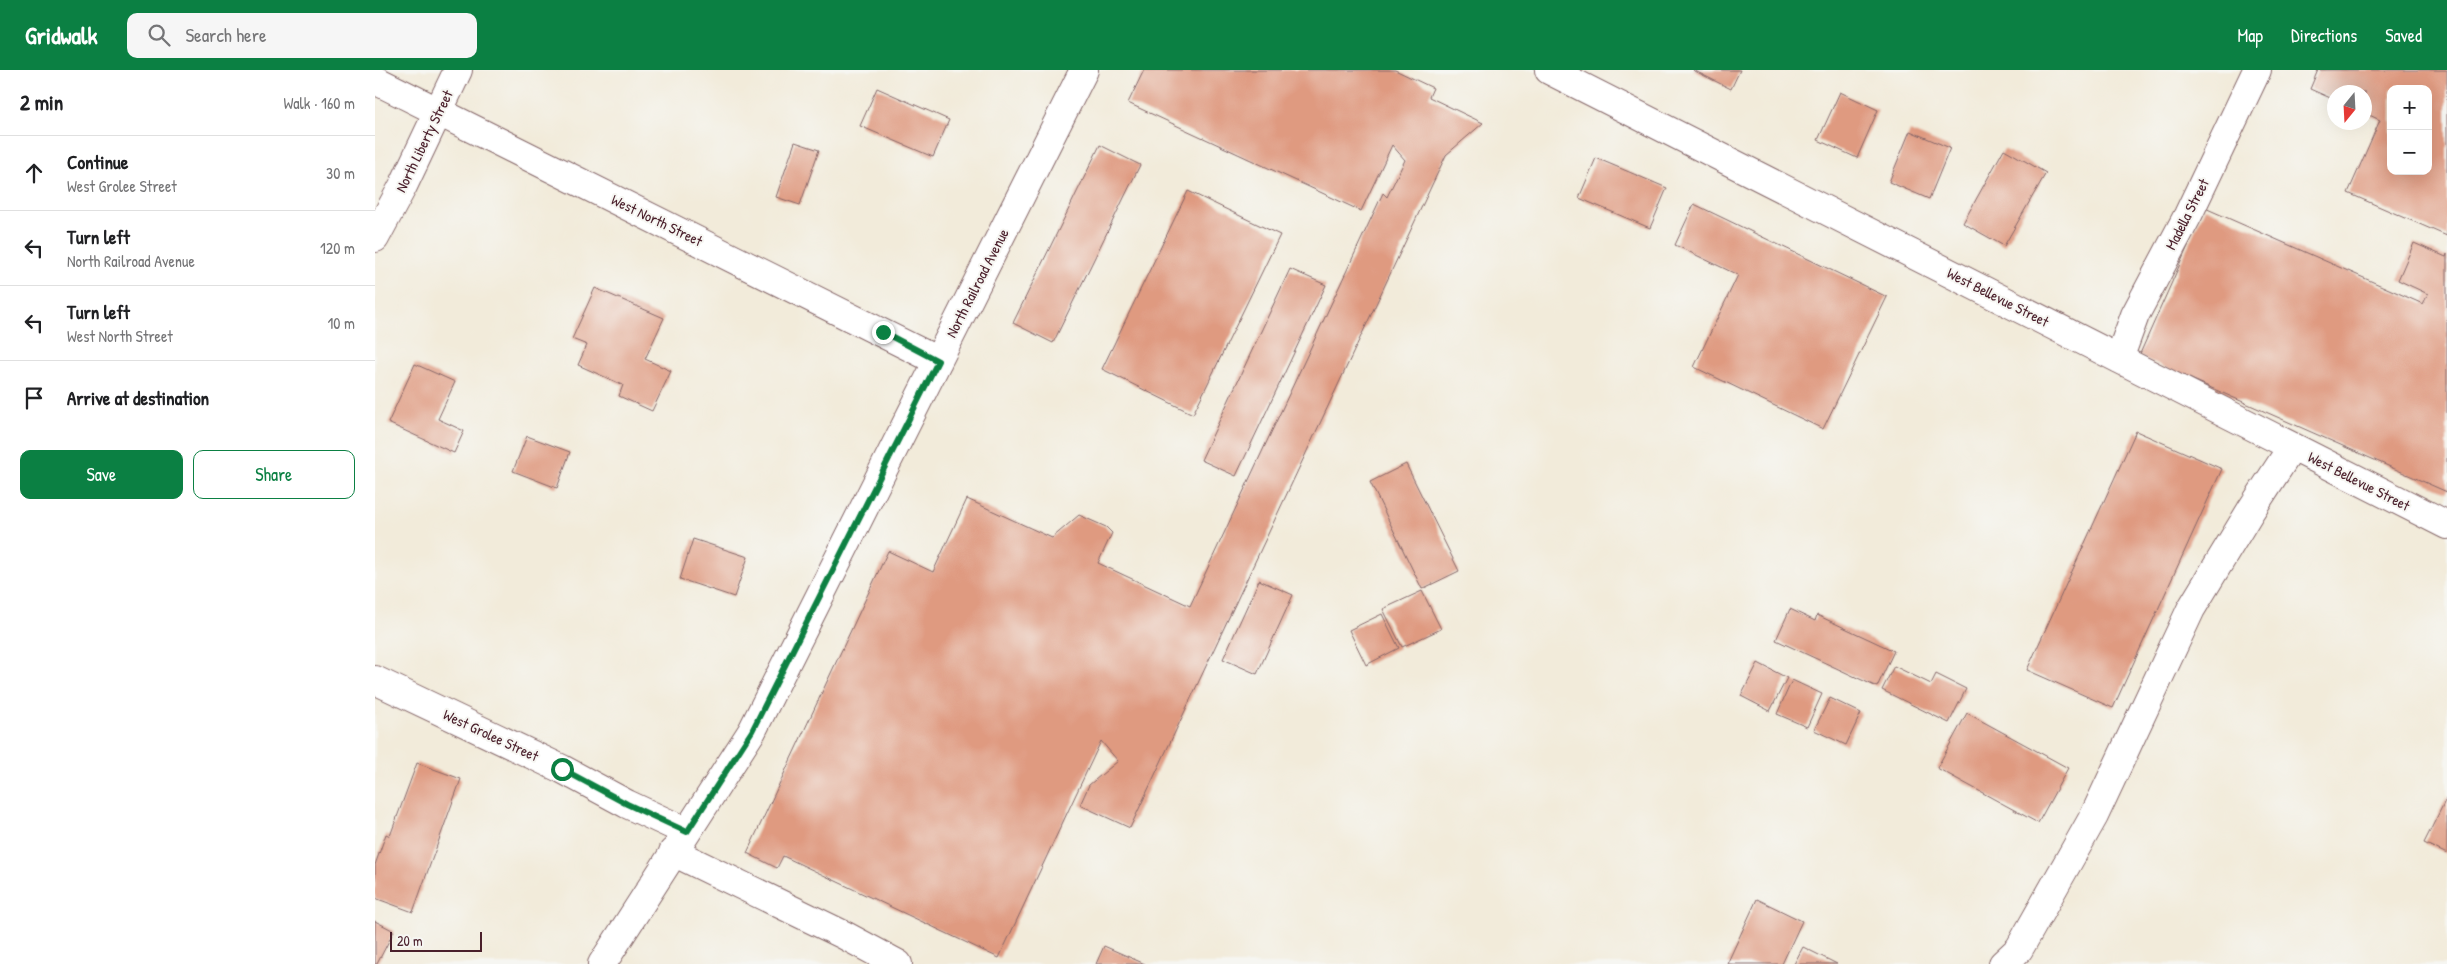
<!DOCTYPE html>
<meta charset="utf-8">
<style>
body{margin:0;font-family:"Patrick Hand",sans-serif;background:#f6f6f6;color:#202124}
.controls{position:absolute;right:15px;top:15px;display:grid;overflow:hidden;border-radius:10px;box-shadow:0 5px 20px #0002}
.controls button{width:45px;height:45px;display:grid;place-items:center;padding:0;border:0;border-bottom:1px solid #e0e0e0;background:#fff;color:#202124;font:25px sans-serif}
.compass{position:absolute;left:1952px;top:15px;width:45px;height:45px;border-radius:50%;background:#fff;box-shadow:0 5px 20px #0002;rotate:198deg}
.scale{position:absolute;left:15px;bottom:12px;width:92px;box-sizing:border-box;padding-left:5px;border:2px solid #4a1f2b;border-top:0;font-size:14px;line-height:18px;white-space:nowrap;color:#4a1f2b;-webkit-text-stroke:4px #f6f6f2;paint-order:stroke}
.stop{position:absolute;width:15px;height:15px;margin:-11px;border:4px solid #0b8043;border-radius:50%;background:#fff}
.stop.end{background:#0b8043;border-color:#fff;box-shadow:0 1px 5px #0008}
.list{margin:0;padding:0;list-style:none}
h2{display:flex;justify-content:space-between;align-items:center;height:65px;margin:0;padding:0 20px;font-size:21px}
h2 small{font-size:16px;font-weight:400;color:#757577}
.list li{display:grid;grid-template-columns:32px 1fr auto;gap:15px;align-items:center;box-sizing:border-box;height:75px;padding:0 20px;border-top:1px solid #e0e0e0}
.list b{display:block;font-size:19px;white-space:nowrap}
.list p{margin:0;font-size:16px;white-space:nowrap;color:#757577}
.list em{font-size:16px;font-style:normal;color:#757577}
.actions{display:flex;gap:10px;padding:15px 20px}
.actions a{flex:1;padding:11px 0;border:1px solid #0b8043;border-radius:10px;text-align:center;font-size:18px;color:#0b8043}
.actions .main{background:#0b8043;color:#fff}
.icon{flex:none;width:28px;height:28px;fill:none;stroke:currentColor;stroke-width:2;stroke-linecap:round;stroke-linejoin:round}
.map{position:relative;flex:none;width:2072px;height:894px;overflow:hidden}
header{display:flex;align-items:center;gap:30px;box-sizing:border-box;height:70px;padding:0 25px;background:#0b8043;color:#fff}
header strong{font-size:24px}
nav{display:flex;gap:28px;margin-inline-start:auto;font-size:18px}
.search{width:350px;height:45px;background:#f6f6f6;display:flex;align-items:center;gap:12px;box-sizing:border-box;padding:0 18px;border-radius:10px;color:#757577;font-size:19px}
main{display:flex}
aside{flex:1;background:#fff}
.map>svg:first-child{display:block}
</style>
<header>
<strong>Gridwalk</strong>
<div class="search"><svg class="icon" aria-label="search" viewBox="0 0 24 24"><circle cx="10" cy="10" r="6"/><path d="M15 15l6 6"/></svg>Search here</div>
<nav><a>Map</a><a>Directions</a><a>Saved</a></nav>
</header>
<main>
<aside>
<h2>2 min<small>Walk · 160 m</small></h2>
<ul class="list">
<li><svg class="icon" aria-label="ahead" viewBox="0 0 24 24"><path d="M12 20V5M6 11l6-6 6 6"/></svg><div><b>Continue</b><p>West Grolee Street</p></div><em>30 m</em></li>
<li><svg class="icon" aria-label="left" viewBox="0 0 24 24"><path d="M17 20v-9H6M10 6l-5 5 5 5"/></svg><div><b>Turn left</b><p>North Railroad Avenue</p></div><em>120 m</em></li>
<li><svg class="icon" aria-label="left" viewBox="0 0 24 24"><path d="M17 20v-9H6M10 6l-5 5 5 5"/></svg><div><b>Turn left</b><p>West North Street</p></div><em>10 m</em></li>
<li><svg class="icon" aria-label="arrive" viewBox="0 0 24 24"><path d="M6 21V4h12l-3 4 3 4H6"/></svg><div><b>Arrive at destination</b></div></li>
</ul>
<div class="actions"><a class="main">Save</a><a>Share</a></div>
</aside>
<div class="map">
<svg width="2072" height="894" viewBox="0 0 2072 894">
<rect width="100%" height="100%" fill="#f6f6f2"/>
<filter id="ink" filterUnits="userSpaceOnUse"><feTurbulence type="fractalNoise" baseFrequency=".02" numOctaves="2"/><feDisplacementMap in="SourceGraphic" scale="10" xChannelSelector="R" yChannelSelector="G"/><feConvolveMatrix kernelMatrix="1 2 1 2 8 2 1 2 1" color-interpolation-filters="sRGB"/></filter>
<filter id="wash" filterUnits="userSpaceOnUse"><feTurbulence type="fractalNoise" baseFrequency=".0096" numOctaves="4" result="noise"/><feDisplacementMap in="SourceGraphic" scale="20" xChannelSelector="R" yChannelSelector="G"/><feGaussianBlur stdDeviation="1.12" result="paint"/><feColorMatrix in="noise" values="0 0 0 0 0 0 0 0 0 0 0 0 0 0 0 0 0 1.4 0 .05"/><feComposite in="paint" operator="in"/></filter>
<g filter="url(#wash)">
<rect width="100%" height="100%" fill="#f2ebda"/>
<g id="blocks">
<path fill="#df9a80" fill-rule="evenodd" d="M 769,0 L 1020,0 L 1058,18 L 1054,27 L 1108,53 L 1071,85 L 755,758 L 705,735 L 714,715 L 743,691 L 726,671 L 624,888 L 408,786 L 402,798 L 372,783 L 513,481 L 558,502 L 592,429 L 677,468 L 704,445 L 731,457 L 737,463 L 723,493 L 815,536 L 1008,123 L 1012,127 L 1030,90 L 1017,75 L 986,141 L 753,33 Z
M 1318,0 L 1365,0 L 1356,19 Z
M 1943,0 L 2072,0 L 2072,166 L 1973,123 L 2005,50 L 1990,43 L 1990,22 L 1960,22 L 1960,30 L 1935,19 ZM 2016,19 L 2053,19 L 2053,101 L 2016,101 Z
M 502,18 L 574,50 L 558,87 L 485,56 Z
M 1465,22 L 1503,40 L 1482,88 L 1443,70 Z
M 1535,61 L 1575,78 L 1554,129 L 1514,112 Z
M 420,72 L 444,80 L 425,135 L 401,127 Z
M 725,75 L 765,95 L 678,273 L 638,253 Z
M 1629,79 L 1671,103 L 1629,176 L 1588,153 Z
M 1221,88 L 1292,118 L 1275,158 L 1204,128 Z
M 813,121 L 905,165 L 818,344 L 727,299 Z
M 1319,134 L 1512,227 L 1448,359 L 1319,297 L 1363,205 L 1300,175 Z
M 1830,138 L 2048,234 L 2053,224 L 2023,210 L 2039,173 L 2071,187 L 2072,184 L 2072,422 L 1764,286 Z
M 915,199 L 951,215 L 861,406 L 826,390 Z
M 220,218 L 289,248 L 270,289 L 296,301 L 277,341 L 244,326 L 248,315 L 203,295 L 212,275 L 197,269 Z
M 40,294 L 80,312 L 63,349 L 89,361 L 79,383 L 13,353 Z
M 1761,361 L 1847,399 L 1738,638 L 1652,600 Z
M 152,366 L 195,382 L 182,418 L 138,401 Z
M 1031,394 L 1084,501 L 1047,519 L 995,412 Z
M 318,469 L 373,487 L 359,527 L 305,509 Z
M 884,510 L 918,525 L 882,604 L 848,589 Z
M 1047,521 L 1066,559 L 1027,577 L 1008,539 Z
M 1415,539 L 1440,551 L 1442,545 L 1519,581 L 1502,617 L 1401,570 Z
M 1007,544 L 1024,578 L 991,595 L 974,560 Z
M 1383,593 L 1412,608 L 1395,641 L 1366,626 Z
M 1519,596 L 1556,614 L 1561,604 L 1591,619 L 1574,653 L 1507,620 Z
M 1417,610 L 1447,624 L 1432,657 L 1402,644 Z
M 1455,628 L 1486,643 L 1471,675 L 1439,660 Z
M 1592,643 L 1693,698 L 1663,753 L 1562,698 Z
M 42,693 L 86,709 L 38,842 L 0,828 L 0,795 L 11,764 L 15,766 Z
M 2072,727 L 2072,784 L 2049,773 Z
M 1382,829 L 1427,851 L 1407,894 L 1352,894 Z
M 0,851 L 19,861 L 2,894 L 0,894 Z
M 729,876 L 770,894 L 721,894 Z
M 1428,877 L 1462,894 L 1419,894 Z"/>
</g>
</g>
<g filter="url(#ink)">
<use href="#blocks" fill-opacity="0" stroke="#856668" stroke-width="1"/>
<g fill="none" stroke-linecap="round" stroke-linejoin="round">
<g stroke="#856668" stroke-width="30">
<path id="minor" d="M 1174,0 L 2072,455
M 0,10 L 563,291
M 0,168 L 28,116 L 83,0
M 1744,289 L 1760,245 L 1813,145 L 1882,0
M 0,610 L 187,699 L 252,734 L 312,762
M 298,782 L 469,865 L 523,894
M 227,894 L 377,661 L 709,0
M 1628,894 L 1644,879 L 1719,746 L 1816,539 L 1876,440 L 1917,377"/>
</g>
<use href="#minor" stroke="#fff" stroke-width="28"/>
</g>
</g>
<g fill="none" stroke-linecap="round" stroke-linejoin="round" filter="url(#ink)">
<path stroke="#0b8043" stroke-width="6" d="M 187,699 L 252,734 L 312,762 L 377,661 L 563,291 L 508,262"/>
</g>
<g text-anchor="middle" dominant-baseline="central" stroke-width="4" stroke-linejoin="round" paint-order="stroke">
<g font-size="15" fill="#4a1f2b" stroke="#f6f6f2">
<text transform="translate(49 71) rotate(-64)">North Liberty Street</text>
<text transform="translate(1812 144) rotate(-63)">Madella Street</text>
<text transform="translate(282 150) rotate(26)">West North Street</text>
<text transform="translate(602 213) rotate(-63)">North Railroad Avenue</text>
<text transform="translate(1623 227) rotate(27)">West Bellevue Street</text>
<text transform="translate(1984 411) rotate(27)">West Bellevue Street</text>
<text transform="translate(116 665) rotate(25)">West Grolee Street</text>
</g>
</g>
</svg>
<div class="controls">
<button>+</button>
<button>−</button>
</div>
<svg class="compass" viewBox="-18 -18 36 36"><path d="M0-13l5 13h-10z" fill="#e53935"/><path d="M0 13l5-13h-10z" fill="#757577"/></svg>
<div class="scale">20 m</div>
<div class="stop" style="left:187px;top:699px"></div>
<div class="stop end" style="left:508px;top:262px"></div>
</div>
</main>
